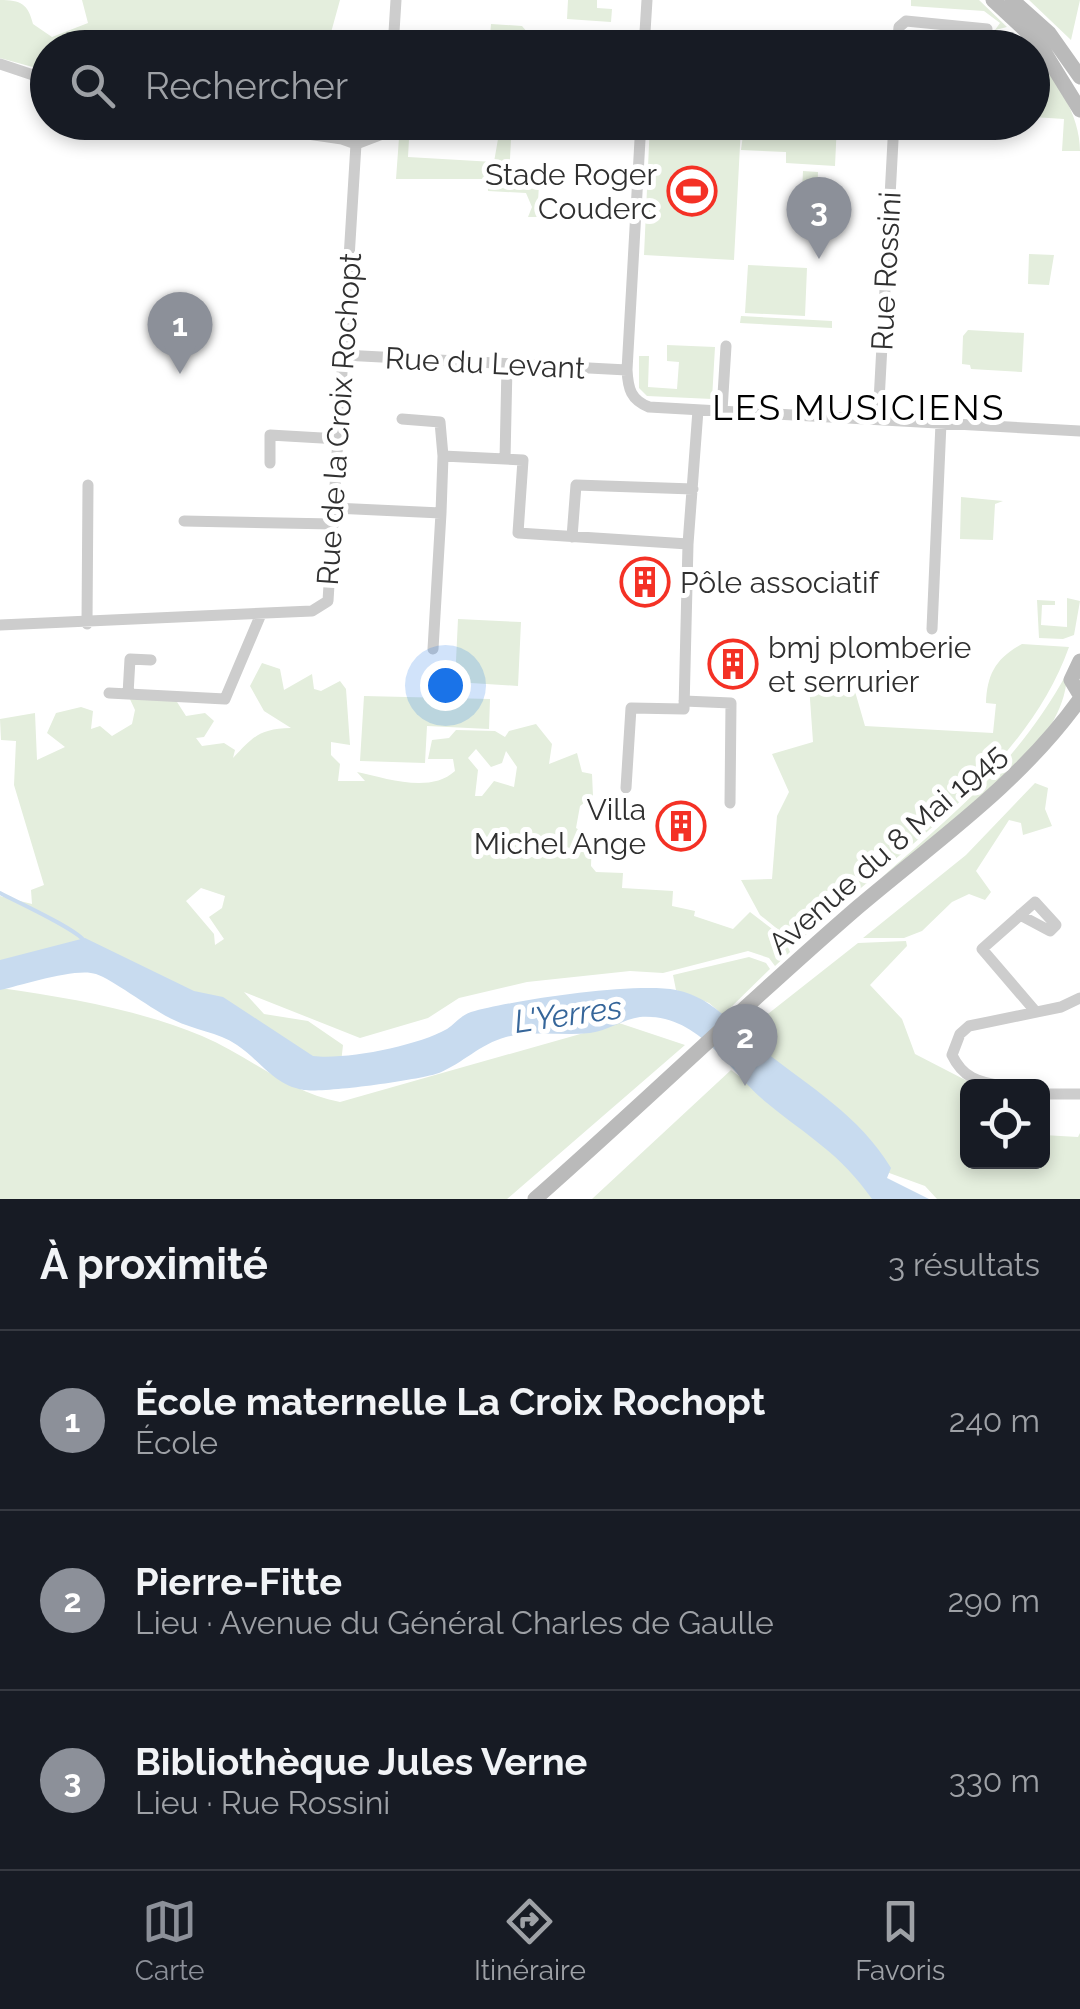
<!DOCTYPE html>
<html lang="fr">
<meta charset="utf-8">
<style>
body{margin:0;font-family:Raleway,sans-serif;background:#20242c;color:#f1f3f6}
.controls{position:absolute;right:30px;bottom:30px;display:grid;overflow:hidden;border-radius:15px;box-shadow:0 5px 15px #0003}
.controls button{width:90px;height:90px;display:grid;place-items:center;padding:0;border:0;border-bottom:2px solid #363941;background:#171b24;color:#f1f3f6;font:50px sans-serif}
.you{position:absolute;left:445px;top:685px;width:35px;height:35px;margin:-25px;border:8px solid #fff;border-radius:50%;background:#1a73e8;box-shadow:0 0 0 15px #1a73e833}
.badge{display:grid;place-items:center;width:65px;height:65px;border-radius:50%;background:#8c9099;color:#fff;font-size:32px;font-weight:700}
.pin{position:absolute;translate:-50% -82px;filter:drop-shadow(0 2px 5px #0008)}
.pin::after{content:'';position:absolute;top:52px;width:35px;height:30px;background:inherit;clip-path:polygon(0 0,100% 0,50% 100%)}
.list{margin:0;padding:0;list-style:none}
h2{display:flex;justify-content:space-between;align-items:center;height:130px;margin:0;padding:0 40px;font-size:42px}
h2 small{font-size:32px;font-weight:400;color:#9ea1a6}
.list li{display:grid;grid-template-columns:65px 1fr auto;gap:30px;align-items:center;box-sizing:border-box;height:180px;padding:0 40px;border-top:2px solid #363941}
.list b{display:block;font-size:38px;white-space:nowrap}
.list p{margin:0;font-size:32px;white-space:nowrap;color:#9ea1a6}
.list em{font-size:32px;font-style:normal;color:#9ea1a6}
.icon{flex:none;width:55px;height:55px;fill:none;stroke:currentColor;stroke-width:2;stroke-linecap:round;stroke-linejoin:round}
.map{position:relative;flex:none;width:1080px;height:1199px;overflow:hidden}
.search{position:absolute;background:#171b24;box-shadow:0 5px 15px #0003;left:30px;right:30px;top:30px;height:110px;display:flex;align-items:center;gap:25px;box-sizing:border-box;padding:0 35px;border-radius:55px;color:#9ea1a6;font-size:38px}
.sheet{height:670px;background:#171b24}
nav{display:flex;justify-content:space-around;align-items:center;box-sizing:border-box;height:140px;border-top:2px solid #363941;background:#171b24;font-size:28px;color:#9ea1a6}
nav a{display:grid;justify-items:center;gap:5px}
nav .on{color:#8c9099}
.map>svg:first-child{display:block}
</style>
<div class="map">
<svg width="1080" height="1199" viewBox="0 0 1080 1199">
<rect width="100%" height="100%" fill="#fff"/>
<path fill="#e4eedd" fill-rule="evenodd" d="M 0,0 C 21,0 28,4 33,24 L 52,37 L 88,23 L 82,0 L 340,0 L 327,47 L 48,48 L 47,71 L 0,58 Z
M 568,0 L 597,0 L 597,8 L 612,9 L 611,22 L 567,19 Z
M 911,0 L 979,0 L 1007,27 L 995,30 L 1000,23 L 984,11 L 911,6 Z
M 1029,0 L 1080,0 L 1071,40 Z
M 491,24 L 522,26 L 528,33 L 517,47 L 489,48 Z
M 1032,51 C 1055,80 1080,113 1080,151 L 1062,151 L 1064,119 L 1033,117 Z
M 650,123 L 741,126 L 734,260 L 644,255 Z
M 778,123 L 830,134 L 831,123 L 837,123 L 835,166 L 786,163 L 786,152 L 741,150 L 743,135 L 775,139 Z
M 399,138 L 409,139 L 408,157 L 494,162 L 498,139 L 511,139 L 509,179 L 396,179 Z
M 803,171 L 818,172 L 816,222 L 800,232 Z
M 488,182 L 539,185 L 537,217 L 528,217 L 532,207 L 526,193 L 488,191 Z
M 1029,254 L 1054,255 L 1049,285 L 1028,284 Z
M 748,265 L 807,268 L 805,316 L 745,313 Z
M 741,316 L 832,321 L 832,328 L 740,323 Z
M 968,330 L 1024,333 L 1022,372 L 971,369 L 970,365 L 962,364 L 963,336 Z
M 667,345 L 715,347 L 712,399 L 647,396 L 639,388 L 639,356 L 649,356 L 648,387 L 677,389 L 679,362 L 667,361 Z
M 961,497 L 1003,501 L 995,504 L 993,540 L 960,539 Z
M 1067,598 L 1080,601 L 1074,635 L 1063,639 L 1039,638 L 1037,600 L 1055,601 L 1055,605 L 1042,605 L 1041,625 L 1067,627 Z
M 458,619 L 521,622 L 518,686 L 455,682 Z
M 1022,644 L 1069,647 C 1025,771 891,857 796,944 L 760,915 L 741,880 L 772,879 L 777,816 L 789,792 L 772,754 L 813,742 L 809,685 L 854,688 L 865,726 L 993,733 L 996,704 L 986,703 C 987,674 996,658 1022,644 Z
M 262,663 L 280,669 L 284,690 L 312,674 L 314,689 L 321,691 L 340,681 L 346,689 L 350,745 L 331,742 L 331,755 L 340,764 L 338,781 L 365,781 L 357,772 C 386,778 430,794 455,771 L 453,759 L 428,759 L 432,740 L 449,738 L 456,730 L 495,731 L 505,737 L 509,731 L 536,724 L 552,744 L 549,764 L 577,753 L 582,772 L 592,774 L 593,796 L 580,806 L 576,828 L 592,838 L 591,866 L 596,872 L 623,873 L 622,888 L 673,891 L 672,906 L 695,911 L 694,916 L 733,929 L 750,912 L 784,938 L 790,952 L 775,966 L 769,958 L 748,951 L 663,973 L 630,971 L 527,982 L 459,998 L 428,1018 L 360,1038 L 244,992 L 264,1014 L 308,1021 L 343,1045 L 341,1063 L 313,1061 L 206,1005 L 172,981 L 128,969 L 27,957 L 12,957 L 0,968 L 0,896 L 32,904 L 31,890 L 44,885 L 14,785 L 16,741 L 1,740 L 0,719 L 35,713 L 37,760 L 65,747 L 47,733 L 56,713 L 81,707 L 93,711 L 91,729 L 100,726 L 112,736 L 132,724 L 135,710 L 129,697 L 170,691 L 186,716 L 205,713 L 214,721 L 204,737 L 196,738 L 202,746 L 224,743 L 235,750 L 233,758 C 254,736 259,729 291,728 L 264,711 L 250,686 ZM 476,749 L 491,767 L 502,763 L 506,751 L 517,767 L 514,787 L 494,781 L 482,796 L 475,796 L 478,770 L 468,758 ZM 201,888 L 225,896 L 222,908 L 209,917 L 224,939 L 215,945 L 214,934 L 186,901 Z
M 1067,673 C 1067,754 939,832 880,879 C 955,812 1018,763 1067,673 Z
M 364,696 L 490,699 L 489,729 L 427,726 L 425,763 L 360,761 Z
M 1035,783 L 1048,788 L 1045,809 L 1052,826 L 1023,835 L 1021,823 L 1009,820 L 976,871 L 991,892 L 985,900 L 969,894 L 952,902 L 922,931 L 904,938 L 863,938 L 966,855 Z
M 906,941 L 907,946 L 870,985 L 902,1019 L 915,1054 L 977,1086 L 968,1086 L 968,1162 L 1042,1162 L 1043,1135 L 1078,1137 L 1080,1133 L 1080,1199 L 937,1199 L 925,1186 L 881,1170 L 748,1044 L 759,1021 L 858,943 Z
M 749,957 L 766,963 L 770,969 L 723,1015 L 709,1003 L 676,990 L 673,975 Z
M 0,988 C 70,998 136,1009 202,1036 C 251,1057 288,1092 340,1102 L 619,1023 L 685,1045 L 507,1199 L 0,1199 Z
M 731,1070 L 844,1156 L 881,1199 L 592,1199 Z"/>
<path fill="#c8dbef" d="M 85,938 L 194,991 L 223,997 L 313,1056 C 346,1060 417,1046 447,1029 C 456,1023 460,1016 471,1012 C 513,1000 635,982 676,990 C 713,997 735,1028 763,1050 C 811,1088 859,1115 891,1168 L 887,1178 L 929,1199 L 872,1199 C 840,1153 807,1136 767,1103 C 727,1070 700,1013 640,1017 C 624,1019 607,1031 590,1033 C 562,1036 533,1030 506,1037 C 480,1044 463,1063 439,1073 C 419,1080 325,1093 304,1090 C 273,1085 261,1061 237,1045 C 218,1032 194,1030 174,1020 C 152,1010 112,979 96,974 C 77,967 22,985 0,990 L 0,960 Z"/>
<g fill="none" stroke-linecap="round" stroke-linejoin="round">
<path stroke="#c8dbef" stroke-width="4" d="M 0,893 C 17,902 79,930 85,942"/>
<path stroke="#cdcdcd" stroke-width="11" d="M 393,48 L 396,0
M 520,48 L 535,36 L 645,41
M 644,48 L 647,0
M 897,48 L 899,27 L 906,21 L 987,29
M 0,64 L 48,80
M 225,122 L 342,139 L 356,144
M 641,122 L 627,370 C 628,389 631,400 649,407 L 1080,431
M 356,144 L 390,131 L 444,122
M 343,355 L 627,370
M 722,411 L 726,346
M 402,419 L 440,422 L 443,456
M 878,420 L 894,122
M 505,459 L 523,460 L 518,533 L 688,544
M 270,463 L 270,435 L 339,439
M 334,508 L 441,513 L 443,456 L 505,459 L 507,366
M 184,521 L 334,524
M 572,537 L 576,485 L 693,489
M 87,624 L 88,485
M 0,625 L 312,611 L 328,601 L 356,144
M 932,629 L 941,423
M 433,649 L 441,513
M 109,693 L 225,699 L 261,614
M 128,694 L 130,659 L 151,660
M 684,701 L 731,703 L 730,803
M 626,788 L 631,708 L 684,709 L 688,544 L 698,410
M 1020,915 L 1050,931 L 1056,925 L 1035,902 L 982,949 L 1036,1012
M 1002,1086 C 978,1082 963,1078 952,1055 L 960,1034 L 969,1026 L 1061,1007 L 1080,998
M 1042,1094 L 1080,1094"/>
<path stroke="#bababa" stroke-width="15" d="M 993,0 L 1038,42 L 1080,110
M 1012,0 L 1049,33 L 1080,77
M 1080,661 L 1071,680 L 1080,695
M 535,1199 C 644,1103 748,1002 858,907 C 937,840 1019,784 1080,699"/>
</g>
<defs>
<g id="stadium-ring" transform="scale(2.5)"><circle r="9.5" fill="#fff" stroke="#f43125" stroke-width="1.5"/><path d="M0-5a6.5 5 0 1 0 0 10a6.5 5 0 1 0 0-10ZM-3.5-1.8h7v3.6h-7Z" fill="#f43125"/></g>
<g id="building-ring" transform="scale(2.5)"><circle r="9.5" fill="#fff" stroke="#f43125" stroke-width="1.5"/><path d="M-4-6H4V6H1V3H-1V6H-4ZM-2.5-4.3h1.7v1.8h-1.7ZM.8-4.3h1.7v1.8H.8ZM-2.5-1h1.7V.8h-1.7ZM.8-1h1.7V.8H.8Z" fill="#f43125"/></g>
</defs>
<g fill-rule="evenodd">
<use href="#stadium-ring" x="692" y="191"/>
<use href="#building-ring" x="645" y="582"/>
<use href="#building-ring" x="733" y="664"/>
<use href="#building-ring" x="681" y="826"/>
</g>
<g text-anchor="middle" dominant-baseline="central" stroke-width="10" stroke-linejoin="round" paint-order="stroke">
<g font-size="30" fill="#303030" stroke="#fff" text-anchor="end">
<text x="657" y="174">Stade Roger<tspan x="657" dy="34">Couderc</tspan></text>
<text x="680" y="582" text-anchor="start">Pôle associatif</text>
<text x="768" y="647" text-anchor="start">bmj plomberie<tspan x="768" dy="34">et serrurier</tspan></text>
<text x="646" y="809">Villa<tspan x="646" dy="34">Michel Ange</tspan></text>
</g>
<g font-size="30" fill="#303030" stroke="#fff">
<text transform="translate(886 271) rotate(-87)">Rue Rossini</text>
<text transform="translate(485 363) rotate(3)">Rue du Levant</text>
<text transform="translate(339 419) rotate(-86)">Rue de la Croix Rochopt</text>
<text transform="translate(887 849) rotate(-41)">Avenue du 8 Mai 1945</text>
</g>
<g font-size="32" font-style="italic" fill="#36669a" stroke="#fff">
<text transform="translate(568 1014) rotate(-8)">L'Yerres</text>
</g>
<g font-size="35" letter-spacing="2.5" fill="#000" stroke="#fff">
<text x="859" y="407">LES MUSICIENS</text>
</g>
</g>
</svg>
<div class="controls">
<button><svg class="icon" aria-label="locate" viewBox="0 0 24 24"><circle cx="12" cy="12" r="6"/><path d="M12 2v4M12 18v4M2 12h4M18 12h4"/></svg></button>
</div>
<div class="you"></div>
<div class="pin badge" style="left:180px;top:374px">1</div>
<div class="pin badge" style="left:745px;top:1086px">2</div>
<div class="pin badge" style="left:819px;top:259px">3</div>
<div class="search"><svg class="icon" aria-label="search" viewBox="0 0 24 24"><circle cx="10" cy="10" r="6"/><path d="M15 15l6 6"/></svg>Rechercher</div>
</div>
<section class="sheet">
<h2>À proximité<small>3 résultats</small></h2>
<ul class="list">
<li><span class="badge">1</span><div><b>École maternelle La Croix Rochopt</b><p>École</p></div><em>240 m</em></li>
<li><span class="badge">2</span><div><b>Pierre-Fitte</b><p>Lieu · Avenue du Général Charles de Gaulle</p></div><em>290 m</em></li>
<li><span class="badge">3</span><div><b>Bibliothèque Jules Verne</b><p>Lieu · Rue Rossini</p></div><em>330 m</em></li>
</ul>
</section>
<nav>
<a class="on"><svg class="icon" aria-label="map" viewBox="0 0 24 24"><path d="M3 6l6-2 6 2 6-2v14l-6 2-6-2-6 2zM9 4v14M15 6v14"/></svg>Carte</a>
<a><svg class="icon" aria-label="directions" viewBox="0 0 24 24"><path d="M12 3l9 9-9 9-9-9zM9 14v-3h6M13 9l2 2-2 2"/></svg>Itinéraire</a>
<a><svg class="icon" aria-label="saved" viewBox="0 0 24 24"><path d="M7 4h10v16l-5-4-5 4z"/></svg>Favoris</a>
</nav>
